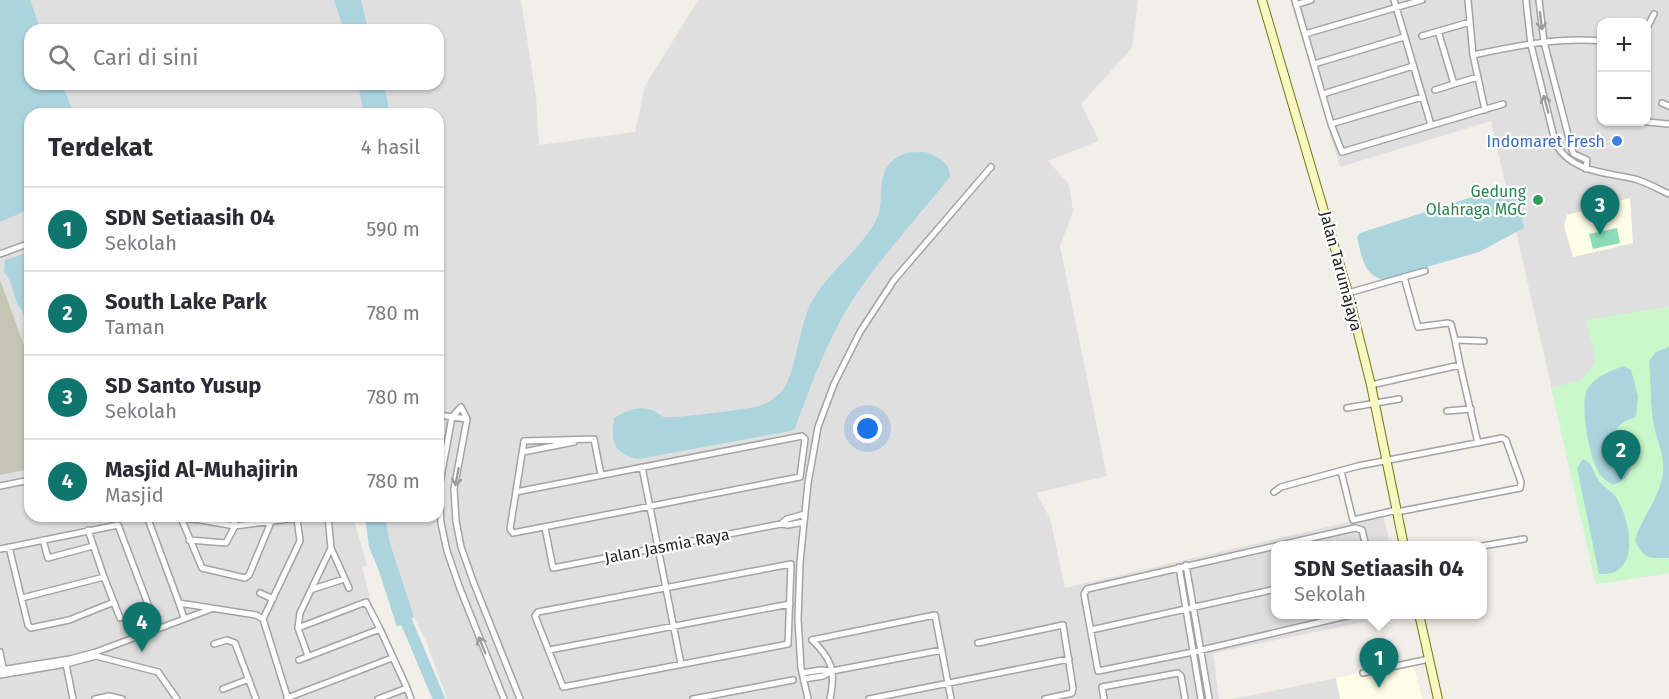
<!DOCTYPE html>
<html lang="id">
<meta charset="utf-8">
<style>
body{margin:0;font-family:"Fira Sans",sans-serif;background:#f2f2f3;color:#2b2b33}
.controls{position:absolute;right:18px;top:18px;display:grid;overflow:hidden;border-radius:12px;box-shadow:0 2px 4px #0004}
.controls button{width:54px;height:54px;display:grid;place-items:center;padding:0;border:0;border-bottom:2px solid #e1e1e2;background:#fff;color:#2b2b33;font:30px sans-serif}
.you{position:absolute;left:868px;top:429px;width:21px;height:21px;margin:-15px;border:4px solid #fff;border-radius:50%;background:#1a73e8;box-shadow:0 0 0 9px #1a73e833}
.badge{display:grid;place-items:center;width:39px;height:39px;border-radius:50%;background:#0f766e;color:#fff;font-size:20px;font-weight:700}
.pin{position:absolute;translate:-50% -50px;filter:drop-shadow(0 2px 3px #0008)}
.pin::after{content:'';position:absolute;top:32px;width:21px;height:18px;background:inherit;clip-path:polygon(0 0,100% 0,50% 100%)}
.popup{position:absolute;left:1271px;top:541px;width:216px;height:78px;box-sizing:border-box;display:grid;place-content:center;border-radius:12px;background:#fff;filter:drop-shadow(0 2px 4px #0005);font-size:20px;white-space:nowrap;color:#7c7c81}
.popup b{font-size:22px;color:#2b2b33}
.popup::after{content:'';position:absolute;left:50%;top:100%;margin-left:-12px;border:12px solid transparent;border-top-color:#fff}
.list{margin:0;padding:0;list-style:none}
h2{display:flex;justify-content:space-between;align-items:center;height:78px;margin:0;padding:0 24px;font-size:26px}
h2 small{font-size:20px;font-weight:400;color:#7c7c81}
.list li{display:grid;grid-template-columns:39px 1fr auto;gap:18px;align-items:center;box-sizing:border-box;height:84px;padding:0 24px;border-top:2px solid #e1e1e2}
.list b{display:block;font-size:22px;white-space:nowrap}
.list p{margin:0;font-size:20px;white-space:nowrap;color:#7c7c81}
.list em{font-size:20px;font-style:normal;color:#7c7c81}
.icon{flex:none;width:33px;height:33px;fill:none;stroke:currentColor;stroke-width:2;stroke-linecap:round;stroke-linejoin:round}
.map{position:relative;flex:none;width:1669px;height:699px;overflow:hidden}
.search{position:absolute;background:#fff;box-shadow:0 2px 4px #0004;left:24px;top:24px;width:420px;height:66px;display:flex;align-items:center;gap:15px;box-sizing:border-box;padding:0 21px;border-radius:18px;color:#7c7c81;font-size:22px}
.panel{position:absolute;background:#fff;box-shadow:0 2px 4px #0004;left:24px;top:108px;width:420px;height:414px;border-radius:18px}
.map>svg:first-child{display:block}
</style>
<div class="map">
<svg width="1669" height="699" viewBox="0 0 1669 699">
<rect width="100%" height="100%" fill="#f2eee9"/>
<path fill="#e0dfdf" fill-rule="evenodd" d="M 0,0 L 521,0 L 536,96 L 539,145 L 635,132 L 645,86 L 698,0 L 1138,0 L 1132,48 L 1081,104 L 1099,141 L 1048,161 L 1069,184 L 1073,211 L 1060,246 L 1107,476 L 1036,493 L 1050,518 L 1065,588 L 1383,514 L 1390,545 L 1276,546 L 1276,614 L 1399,615 L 1213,653 L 1219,699 L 447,699 L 427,643 L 414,617 L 390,543 L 385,516 L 438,516 L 438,114 L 30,114 L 30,516 L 353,516 L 367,566 L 362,567 L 372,605 L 414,699 L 0,699 ZM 30,30 L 438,30 L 438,84 L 30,84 Z
M 1290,0 L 1669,0 L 1669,573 L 1596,584 L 1491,121 L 1340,167 ZM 1602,22 L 1646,22 L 1646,122 L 1602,122 Z
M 1336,678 L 1340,699 L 1233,699 Z"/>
<path fill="#fefde6" d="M 1630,198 L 1633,243 L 1573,257 L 1564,226 L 1567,215 Z
M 1413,662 L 1422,699 L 1340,699 L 1336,678 Z"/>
<path fill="#c6c5b5" d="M 0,280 L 30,361 L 30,469 L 0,475 Z"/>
<path fill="#caf8cb" d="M 1669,307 L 1669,573 L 1596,584 L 1551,388 L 1582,380 L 1596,361 L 1586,320 Z"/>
<path fill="#8bdcb9" d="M 1617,228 L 1620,243 L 1593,249 L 1589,234 Z"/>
<path fill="#acd4dd" d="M 0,0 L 30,0 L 41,30 L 30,30 L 30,84 L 62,84 L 74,114 L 30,114 L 30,209 L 0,222 Z
M 334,0 L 361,0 L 368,30 L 344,30 Z
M 358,84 L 384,84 L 390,114 L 364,114 Z
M 925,152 C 937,156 951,163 950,177 C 919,215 885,253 857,293 C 830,333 812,382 795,428 L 791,431 L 638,459 C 612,453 611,441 614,418 C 625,411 639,405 652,410 C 657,412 660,416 664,417 C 671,419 750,409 759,406 C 768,404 776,397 782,391 C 796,374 799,327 810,305 C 827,271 861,251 877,218 C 885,200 876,177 891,162 C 901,152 911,152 925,152 Z
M 1506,186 L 1515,190 L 1524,228 L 1479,252 L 1382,280 C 1362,272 1362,256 1357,237 L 1360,233 Z
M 30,252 L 30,337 C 25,330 26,321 23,313 C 21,308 17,305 16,300 C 12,289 12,281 4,272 L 5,260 Z
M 1669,347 L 1669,558 C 1649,558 1644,560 1635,540 C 1642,517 1661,496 1663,472 C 1665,455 1657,442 1654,426 C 1650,405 1651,382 1649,361 L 1656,352 Z
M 1623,366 L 1631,370 L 1638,396 L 1636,417 L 1625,421 L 1617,428 L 1617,444 L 1632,458 C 1631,473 1627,480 1613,485 C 1606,481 1601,477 1597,469 C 1589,455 1579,401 1588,388 C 1596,376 1611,371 1623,366 Z
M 1583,459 C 1593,463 1593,473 1599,481 C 1604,487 1611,491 1616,497 C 1631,521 1642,577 1599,574 L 1577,468 Z
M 365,516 L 385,516 L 390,543 L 414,617 L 397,627 L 379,571 L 369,547 Z"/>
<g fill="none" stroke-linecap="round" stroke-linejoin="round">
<path stroke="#acd4dd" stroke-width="12" d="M 401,609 L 439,699"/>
<g stroke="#a3a3a3" stroke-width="8">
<path id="street" d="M 1295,0 L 1331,124 L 1342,152 L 1503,104
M 1394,0 L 1431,125
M 1468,0 L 1473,55 L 1485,110
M 1526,0 L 1531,45 L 1556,145 C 1574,173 1605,172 1635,179 C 1646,182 1658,189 1669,194
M 1539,0 L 1544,42 L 1572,150 L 1574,154 L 1587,160 L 1586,169
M 1296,5 L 1311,0
M 1646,30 L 1654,14
M 1305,34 L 1422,0
M 1422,36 L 1470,22
M 1473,55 C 1515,46 1558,37 1602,41
M 1314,64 L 1404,37
M 1454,84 L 1478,77
M 1435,90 L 1454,84 L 1438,31
M 1323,94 L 1413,66
M 1662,103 L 1669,106
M 1647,122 L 1669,124
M 1331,124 L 1422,97
M 0,254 L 30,243
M 1404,277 L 1418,327 L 1448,323 L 1451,324 L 1455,340 L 1484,341
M 1348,293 L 1425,271
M 1455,340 L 1460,365
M 1371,385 L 1460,365 L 1478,443
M 1347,408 L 1399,399
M 1447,411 L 1471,409
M 438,415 L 467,419
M 594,439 L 601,475
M 523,452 L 574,442
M 642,467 L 681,664
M 1341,471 L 1353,520 L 1397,510
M 0,486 L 30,480
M 516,492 L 802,436 L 805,439 L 800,477 L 513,533 L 510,529 L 524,441 L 594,439
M 1274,492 L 1281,487 L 1358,466 L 1502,438 L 1506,440 L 1521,482 L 1520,488 L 1397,512
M 149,516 L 148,519 L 179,603 L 256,615 L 263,619 L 288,699
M 160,516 L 201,520 L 235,526 L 313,516
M 328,516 L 331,548 L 349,588
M 181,518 L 202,568 L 245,578 L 249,575 L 271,522
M 781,524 L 787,519 L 805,514
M 545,528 L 553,568 L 781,524 L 788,525 L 804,522
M 43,540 L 48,558 L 93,546
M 189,540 L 226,543 L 235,526 L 233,516
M 1482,546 L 1524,539
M 9,547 L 28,625 L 31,628 L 69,620 L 114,602
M 0,549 L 118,525 L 157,628
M 791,564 L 788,644 L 563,687 L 535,616 L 538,612 Z
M 1186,565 L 1209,699
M 1179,567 L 1201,699
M 104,577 L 120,618
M 313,589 L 344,579
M 260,593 L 273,599
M 22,598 L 104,577 L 88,530
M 179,603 L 184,618
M 1355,614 L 1193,652 L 1098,671 L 1084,594 L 1087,589 L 1355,528 L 1362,530 L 1366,546
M 263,619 L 300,541 L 297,519
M 298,628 L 308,656
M 1091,630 L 1276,589
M 812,640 L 935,615 L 951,699
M 812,640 C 832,659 836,671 830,699
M 978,643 L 1063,625 L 1073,688 L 1072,693 L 1068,694 L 1045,699
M 214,644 L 227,640 L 235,643 L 256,699
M 549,650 L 790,604
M 0,652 L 4,673
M 96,656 L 158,672 L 177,699
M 299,660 L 380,629 L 366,602 L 298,628 L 300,613 L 331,548
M 66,664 L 73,699
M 0,670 L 70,659 L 96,652 L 211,609
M 802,673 L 821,670 L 831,671
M 1363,673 L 1429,659
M 0,675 L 66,664 L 96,656
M 804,679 L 823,676 L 832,671 L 942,650
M 407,688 L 411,699
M 223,689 L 249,679
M 287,698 L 392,658
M 95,699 L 109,696 L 122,699
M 378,699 L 407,688 L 380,629
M 504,699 L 459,586 L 447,551 L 441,523 L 439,488 L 452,417 L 461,407 L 467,419 L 454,489 L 456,521 L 461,547 L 473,581 L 520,699
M 693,699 L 793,680
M 808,699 L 801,668 L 798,620 L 800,562 L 808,483 L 818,427 L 834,384 L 860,332 L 894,280 L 991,167
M 869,699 L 1069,659
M 1104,699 L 1102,687 L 1178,673 L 1181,676 L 1185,699"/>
</g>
<g stroke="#72780a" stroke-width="10">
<path id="secondary" d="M 1262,0 L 1348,293 L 1371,385 L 1404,546
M 1419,614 L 1438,699"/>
</g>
<use href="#street" stroke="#fff" stroke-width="5"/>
<use href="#secondary" stroke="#f8f8c1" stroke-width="8"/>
</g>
<defs><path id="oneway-shaft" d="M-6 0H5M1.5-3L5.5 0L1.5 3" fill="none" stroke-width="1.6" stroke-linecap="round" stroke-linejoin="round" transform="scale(1.5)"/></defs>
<g stroke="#9c9c9c">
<use href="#oneway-shaft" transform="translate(1541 21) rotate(83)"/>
<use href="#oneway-shaft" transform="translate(1546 104) rotate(-105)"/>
<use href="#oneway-shaft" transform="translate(457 477) rotate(100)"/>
<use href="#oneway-shaft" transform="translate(482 645) rotate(-112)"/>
</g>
<circle fill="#3f7fe0" stroke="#fff" stroke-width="2" cx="1617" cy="141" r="6"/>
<circle fill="#2e9e5b" stroke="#fff" stroke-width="2" cx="1538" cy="200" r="6"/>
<g text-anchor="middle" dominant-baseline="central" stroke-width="4.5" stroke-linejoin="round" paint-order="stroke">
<g font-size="16" fill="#366cbe" stroke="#fff" text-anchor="end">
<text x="1605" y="141">Indomaret Fresh</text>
</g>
<g font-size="16" fill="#27864d" stroke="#fff" text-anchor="end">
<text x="1526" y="191">Gedung<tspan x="1526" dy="18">Olahraga MGC</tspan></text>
</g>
<g font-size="16" fill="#222" stroke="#fff">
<text transform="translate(1341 271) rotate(75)">Jalan Tarumajaya</text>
<text transform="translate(667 546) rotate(-11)">Jalan Jasmia Raya</text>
</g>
</g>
</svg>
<div class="controls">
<button>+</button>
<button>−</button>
</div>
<div class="you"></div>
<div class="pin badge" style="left:1379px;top:688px">1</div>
<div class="popup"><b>SDN Setiaasih 04</b>Sekolah</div>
<div class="pin badge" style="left:1621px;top:480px">2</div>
<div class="pin badge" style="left:1600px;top:235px">3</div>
<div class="pin badge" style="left:142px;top:652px">4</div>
<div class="search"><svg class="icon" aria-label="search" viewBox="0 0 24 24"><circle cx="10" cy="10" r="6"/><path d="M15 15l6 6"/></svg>Cari di sini</div>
<section class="panel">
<h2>Terdekat<small>4 hasil</small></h2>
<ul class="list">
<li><span class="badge">1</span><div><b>SDN Setiaasih 04</b><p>Sekolah</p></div><em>590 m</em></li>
<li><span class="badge">2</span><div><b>South Lake Park</b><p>Taman</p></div><em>780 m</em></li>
<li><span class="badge">3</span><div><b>SD Santo Yusup</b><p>Sekolah</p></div><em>780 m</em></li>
<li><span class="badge">4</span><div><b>Masjid Al-Muhajirin</b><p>Masjid</p></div><em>780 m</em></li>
</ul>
</section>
</div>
